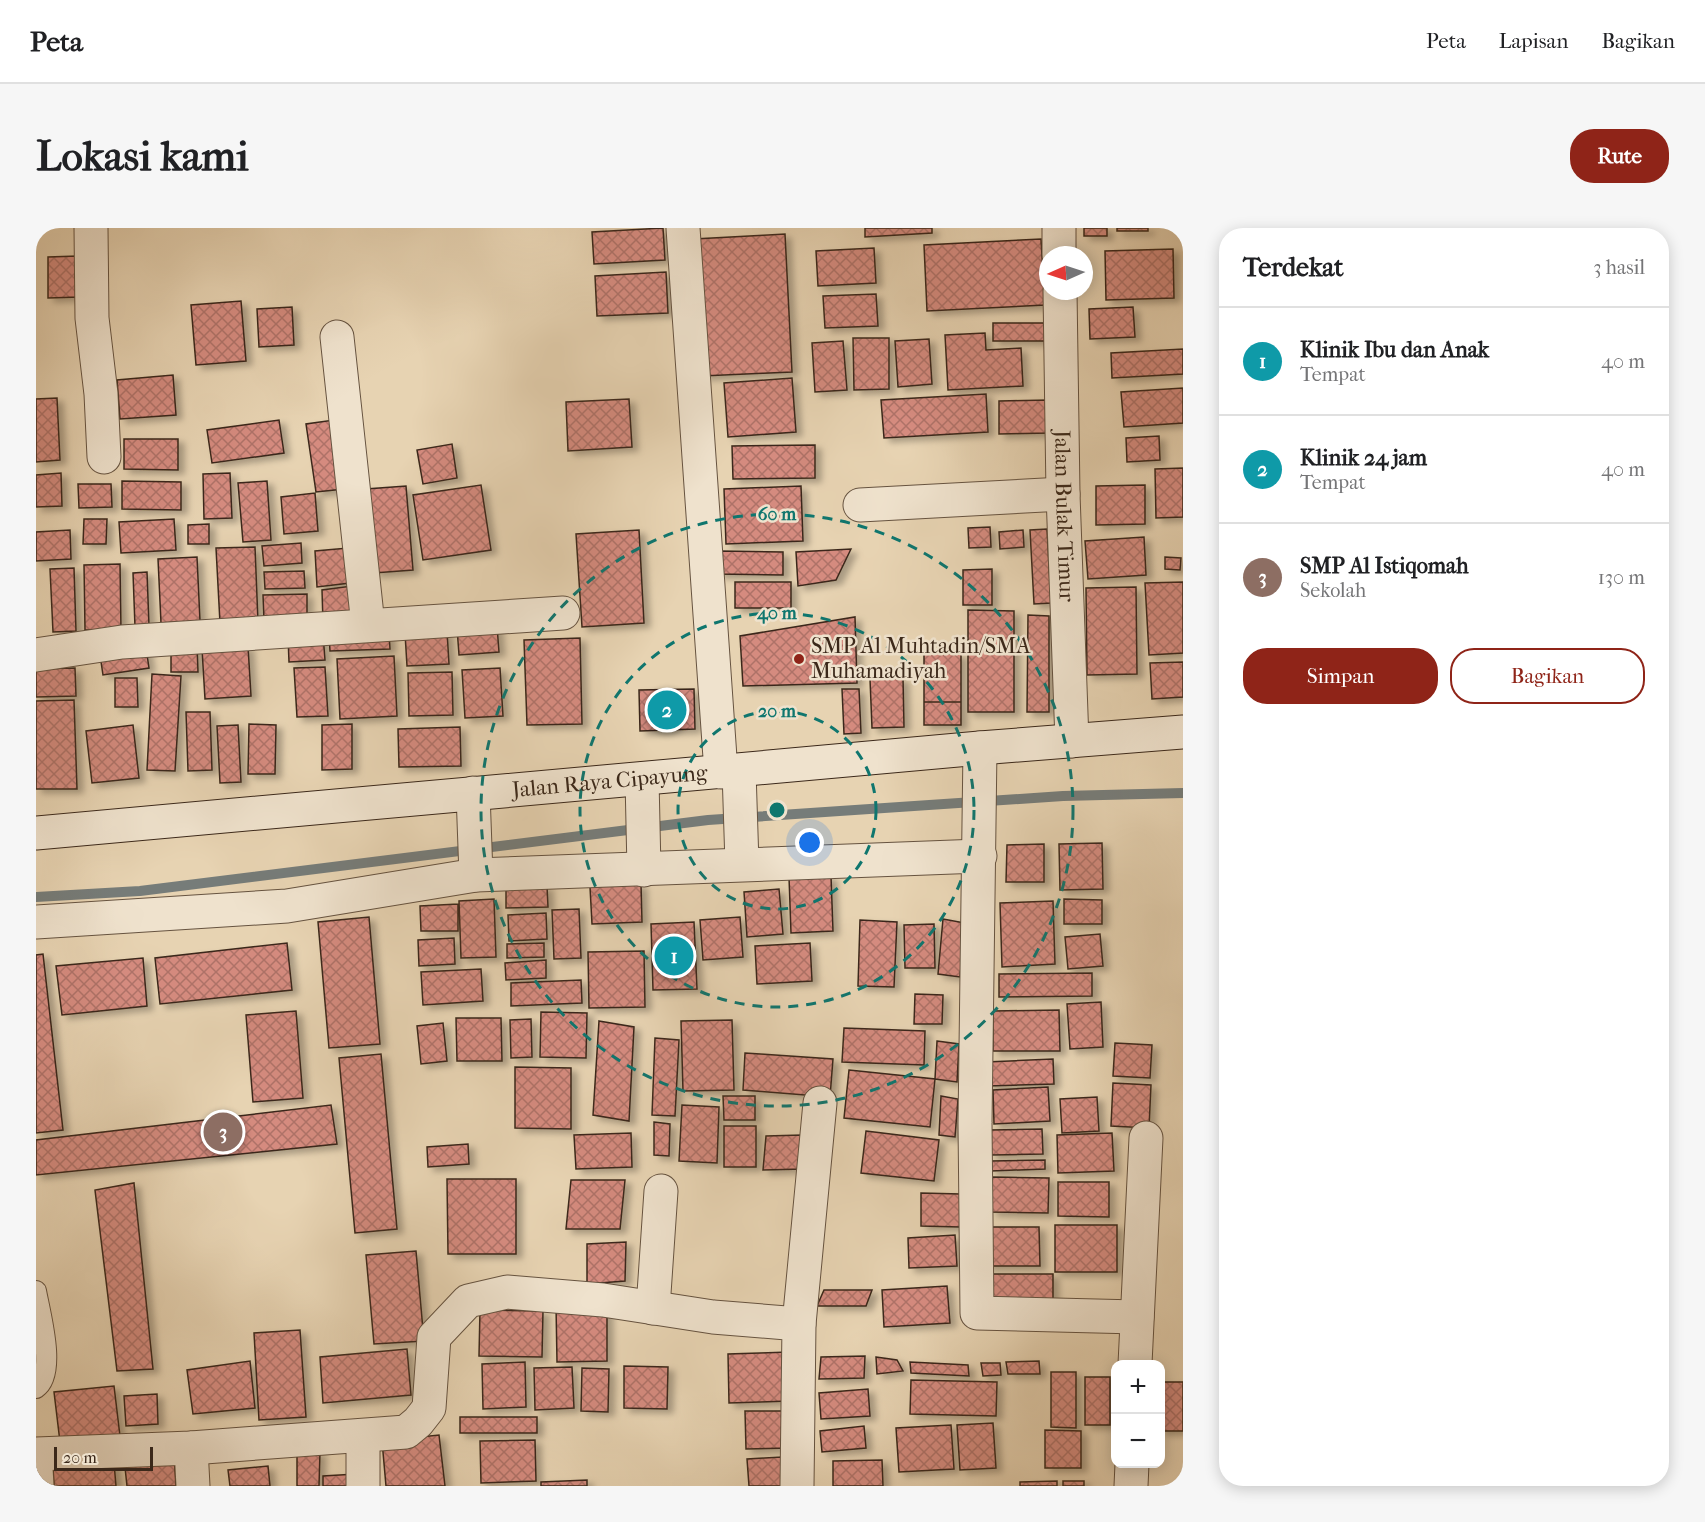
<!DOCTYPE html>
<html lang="id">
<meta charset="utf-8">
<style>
body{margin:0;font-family:"IM FELL French Canon",serif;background:#f6f6f6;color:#202124}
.controls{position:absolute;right:18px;bottom:18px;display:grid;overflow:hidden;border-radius:12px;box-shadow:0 3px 15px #0003}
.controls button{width:54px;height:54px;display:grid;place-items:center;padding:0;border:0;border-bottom:2px solid #e0e0e0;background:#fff;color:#202124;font:30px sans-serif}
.compass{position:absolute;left:1003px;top:18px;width:54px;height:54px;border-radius:50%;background:#fff;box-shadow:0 3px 15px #0003;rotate:267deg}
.scale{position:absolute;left:18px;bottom:15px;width:99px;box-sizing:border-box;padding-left:6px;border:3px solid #3b281a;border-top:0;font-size:16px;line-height:21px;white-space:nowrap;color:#3b281a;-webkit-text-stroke:4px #efe2cd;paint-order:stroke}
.you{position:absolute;left:774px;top:615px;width:21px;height:21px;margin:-15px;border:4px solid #fff;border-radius:50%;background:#1a73e8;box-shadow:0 0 0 9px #1a73e833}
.badge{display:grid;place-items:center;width:39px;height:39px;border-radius:50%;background:#8f2418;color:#fff;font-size:20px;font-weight:700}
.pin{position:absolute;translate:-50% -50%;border:3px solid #fff;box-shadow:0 2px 6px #0006}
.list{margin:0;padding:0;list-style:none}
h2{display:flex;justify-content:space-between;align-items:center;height:78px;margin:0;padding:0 24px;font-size:26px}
h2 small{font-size:20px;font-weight:400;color:#757577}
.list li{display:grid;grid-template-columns:39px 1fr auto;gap:18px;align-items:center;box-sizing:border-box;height:108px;padding:0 24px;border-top:2px solid #e0e0e0}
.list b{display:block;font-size:22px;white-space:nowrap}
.list p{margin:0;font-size:20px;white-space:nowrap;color:#757577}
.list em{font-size:20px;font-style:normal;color:#757577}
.actions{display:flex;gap:12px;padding:18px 24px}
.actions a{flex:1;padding:14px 0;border:2px solid #8f2418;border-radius:24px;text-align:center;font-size:21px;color:#8f2418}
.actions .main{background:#8f2418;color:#fff}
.map{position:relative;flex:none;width:1147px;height:1258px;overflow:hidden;border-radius:24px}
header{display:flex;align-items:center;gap:36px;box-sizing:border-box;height:84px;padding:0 30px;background:#fff;border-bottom:2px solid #e0e0e0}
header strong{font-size:28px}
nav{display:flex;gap:33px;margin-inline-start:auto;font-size:21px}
.intro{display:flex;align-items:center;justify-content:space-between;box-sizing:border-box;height:144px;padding:0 36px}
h1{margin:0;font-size:42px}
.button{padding:15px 27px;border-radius:24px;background:#8f2418;color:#fff;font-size:21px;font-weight:700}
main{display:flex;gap:36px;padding:0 36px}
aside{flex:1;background:#fff;border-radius:24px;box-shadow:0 3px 15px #0003}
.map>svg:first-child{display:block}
</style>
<header>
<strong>Peta</strong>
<nav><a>Peta</a><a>Lapisan</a><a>Bagikan</a></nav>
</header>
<div class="intro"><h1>Lokasi kami</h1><a class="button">Rute</a></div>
<main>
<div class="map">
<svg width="1147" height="1258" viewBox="0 0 1147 1258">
<defs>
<pattern id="building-cross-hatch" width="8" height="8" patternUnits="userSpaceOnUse" patternTransform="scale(1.5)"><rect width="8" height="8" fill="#d58b7f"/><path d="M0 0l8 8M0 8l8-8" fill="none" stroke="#ae7267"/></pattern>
<filter id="shadow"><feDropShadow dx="6" dy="4" stdDeviation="3" flood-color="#0004"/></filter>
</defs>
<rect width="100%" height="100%" fill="#e7d3b2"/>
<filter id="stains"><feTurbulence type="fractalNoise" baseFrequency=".00333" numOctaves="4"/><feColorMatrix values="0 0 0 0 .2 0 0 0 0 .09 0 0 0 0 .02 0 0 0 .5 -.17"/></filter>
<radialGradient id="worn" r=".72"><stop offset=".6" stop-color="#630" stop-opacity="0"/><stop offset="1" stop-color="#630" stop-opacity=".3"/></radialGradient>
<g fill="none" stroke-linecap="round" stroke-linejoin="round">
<path stroke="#767c79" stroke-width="10" d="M 0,669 L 104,663 L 672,592 L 1027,568 L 1147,565"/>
</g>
<path fill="url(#building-cross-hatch)" stroke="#3b281a" stroke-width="1.5" filter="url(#shadow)" d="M 627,0 L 629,32 L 558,36 L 556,4 Z
M 829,0 L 896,0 L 896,5 L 829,9 Z
M 1048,0 L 1071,0 L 1071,8 L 1048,8 Z
M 1081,0 L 1112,0 L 1112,3 L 1081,3 Z
M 749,6 L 756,144 L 666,148 L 658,11 Z
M 1005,11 L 1009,77 L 891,83 L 888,17 Z
M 838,20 L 840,55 L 782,58 L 780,23 Z
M 1137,21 L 1138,70 L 1070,72 L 1069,23 Z
M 42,28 L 43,69 L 12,70 L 12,29 Z
M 630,44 L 632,85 L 561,88 L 559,48 Z
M 840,66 L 842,98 L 789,100 L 787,68 Z
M 205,73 L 210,133 L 160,137 L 155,77 Z
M 256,79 L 258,117 L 223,119 L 221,81 Z
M 1097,79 L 1099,109 L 1054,111 L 1053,81 Z
M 957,95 L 1017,95 L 1017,113 L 957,113 Z
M 949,105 L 950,122 L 985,120 L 987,158 L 912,162 L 909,107 Z
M 817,110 L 853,110 L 853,161 L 818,162 Z
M 893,111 L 896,156 L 862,159 L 859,113 Z
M 807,113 L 811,162 L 779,164 L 776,115 Z
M 1147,121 L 1147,146 L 1076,150 L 1075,125 Z
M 137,147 L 140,187 L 84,191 L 81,152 Z
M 756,150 L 760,204 L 692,209 L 688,155 Z
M 1147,160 L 1147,195 L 1088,199 L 1085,164 Z
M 950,166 L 952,204 L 848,210 L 845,172 Z
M 21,170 L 24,232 L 0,234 L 0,171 Z
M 593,171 L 596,219 L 532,223 L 530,174 Z
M 1013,172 L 1013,205 L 963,206 L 963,173 Z
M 243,192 L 248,225 L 176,235 L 171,202 Z
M 298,192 L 308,261 L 280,264 L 270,196 Z
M 1123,208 L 1124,232 L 1091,234 L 1090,210 Z
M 88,211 L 142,211 L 142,242 L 88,241 Z
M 416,216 L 421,250 L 387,256 L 381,222 Z
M 779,217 L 779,250 L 697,251 L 696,218 Z
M 1147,240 L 1147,289 L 1120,290 L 1119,241 Z
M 25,245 L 26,278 L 0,279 L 0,247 Z
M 194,245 L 196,290 L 168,291 L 167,246 Z
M 86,253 L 145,254 L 145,282 L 86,281 Z
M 231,253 L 235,312 L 207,314 L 202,255 Z
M 42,256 L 75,256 L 76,279 L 43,280 Z
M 445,257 L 455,322 L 387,332 L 377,267 Z
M 1109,257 L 1109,296 L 1060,297 L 1060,258 Z
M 370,258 L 377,342 L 338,345 L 330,261 Z
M 765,258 L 767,313 L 690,316 L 688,261 Z
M 279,265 L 282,303 L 248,306 L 245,269 Z
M 48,291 L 71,291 L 70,316 L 47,316 Z
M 138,291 L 140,322 L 85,325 L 83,294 Z
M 173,296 L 173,316 L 152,316 L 152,297 Z
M 954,299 L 955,319 L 933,320 L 932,300 Z
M 1011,301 L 1015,375 L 998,376 L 994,302 Z
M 34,302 L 35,331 L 0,333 L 0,304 Z
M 603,302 L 608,395 L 546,399 L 540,306 Z
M 987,302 L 988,319 L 964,321 L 963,304 Z
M 1108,309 L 1110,347 L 1052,351 L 1049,313 Z
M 265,315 L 266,335 L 228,338 L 226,318 Z
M 219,319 L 222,394 L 184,395 L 180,320 Z
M 312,320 L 314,355 L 281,359 L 279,323 Z
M 815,321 L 800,352 L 762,358 L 760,324 Z
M 682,323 L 747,324 L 747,347 L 681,346 Z
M 161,329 L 164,393 L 125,395 L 122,331 Z
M 1129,329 L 1145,330 L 1144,342 L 1129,341 Z
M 84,336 L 85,402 L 49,402 L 48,337 Z
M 38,340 L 40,403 L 17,404 L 14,341 Z
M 956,341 L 956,377 L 927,377 L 927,342 Z
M 268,343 L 269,360 L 229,361 L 228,344 Z
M 111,344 L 113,398 L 99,399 L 97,345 Z
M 699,354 L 755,354 L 755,380 L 699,380 Z
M 1147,354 L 1147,425 L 1113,427 L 1109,355 Z
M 316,358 L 317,392 L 287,395 L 286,362 Z
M 1100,359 L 1101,446 L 1051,447 L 1050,360 Z
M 271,366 L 271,392 L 228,392 L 227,367 Z
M 932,382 L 978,383 L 978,484 L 932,484 Z
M 992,387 L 1013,388 L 1013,484 L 991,484 Z
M 819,389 L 821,455 L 707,458 L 704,408 Z
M 461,398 L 463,424 L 423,427 L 421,400 Z
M 411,403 L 413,436 L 371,438 L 369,405 Z
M 353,405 L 354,421 L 294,423 L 293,406 Z
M 287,406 L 289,432 L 253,434 L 252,408 Z
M 544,410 L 546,496 L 491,497 L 488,412 Z
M 135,417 L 161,417 L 162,444 L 135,444 Z
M 212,418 L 215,468 L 169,471 L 166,421 Z
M 110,420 L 113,440 L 67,447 L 64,427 Z
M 888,425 L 925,426 L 925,474 L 888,474 Z
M 358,428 L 361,488 L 304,491 L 301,431 Z
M 1147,434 L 1147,469 L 1116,471 L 1114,435 Z
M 289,439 L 292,488 L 261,489 L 258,440 Z
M 39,440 L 40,468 L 0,469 L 0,441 Z
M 464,440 L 467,488 L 429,490 L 426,442 Z
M 416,444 L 417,487 L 373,488 L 372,445 Z
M 116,446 L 145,448 L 139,543 L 111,542 Z
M 79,450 L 101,450 L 102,479 L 79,479 Z
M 867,450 L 868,499 L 836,500 L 834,451 Z
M 658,461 L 659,501 L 604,503 L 603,462 Z
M 806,461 L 823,461 L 825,505 L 808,506 Z
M 38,472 L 41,561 L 0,561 L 0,473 Z
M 888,474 L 925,474 L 925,497 L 888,497 Z
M 150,484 L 174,484 L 176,542 L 152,543 Z
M 213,496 L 240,497 L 239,546 L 212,546 Z
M 316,496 L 316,541 L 286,542 L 286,497 Z
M 97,497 L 103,550 L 56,555 L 50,503 Z
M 202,497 L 205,554 L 184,555 L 181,498 Z
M 424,499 L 425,538 L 363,539 L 362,501 Z
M 1066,615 L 1067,661 L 1024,662 L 1023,616 Z
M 1008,616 L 1008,654 L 970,654 L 971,617 Z
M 795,648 L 797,703 L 755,705 L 753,649 Z
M 605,656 L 606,694 L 556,696 L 554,659 Z
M 511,658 L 512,679 L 470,680 L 470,659 Z
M 743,661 L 747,706 L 711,709 L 708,664 Z
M 458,671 L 460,729 L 425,730 L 423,673 Z
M 1028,671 L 1066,672 L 1066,696 L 1028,696 Z
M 1017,673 L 1019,736 L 966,739 L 964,675 Z
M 422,676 L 422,703 L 385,703 L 384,678 Z
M 543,681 L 545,730 L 518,731 L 516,682 Z
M 510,685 L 511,711 L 473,713 L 472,687 Z
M 333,689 L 344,816 L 293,820 L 282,694 Z
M 704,689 L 707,729 L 667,732 L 664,692 Z
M 907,691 L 929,695 L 924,749 L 902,746 Z
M 824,692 L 861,694 L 858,759 L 822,758 Z
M 658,694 L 661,761 L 617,762 L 615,696 Z
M 898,696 L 899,740 L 869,740 L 868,697 Z
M 1064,706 L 1067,738 L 1032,741 L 1029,709 Z
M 418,710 L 419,736 L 383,738 L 382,712 Z
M 251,715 L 256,762 L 124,776 L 119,730 Z
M 508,715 L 508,729 L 471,730 L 471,716 Z
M 774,715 L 776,753 L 721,756 L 719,718 Z
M 608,723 L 609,779 L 553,780 L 552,724 Z
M 7,726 L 27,902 L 0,905 L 0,727 Z
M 107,730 L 111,778 L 26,787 L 20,738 Z
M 510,732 L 510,750 L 470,752 L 469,735 Z
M 445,741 L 447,773 L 387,777 L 385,744 Z
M 1056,745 L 1056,768 L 963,769 L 963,746 Z
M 545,752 L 546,775 L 475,778 L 475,755 Z
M 879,766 L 907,767 L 906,796 L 878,796 Z
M 1065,774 L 1067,819 L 1034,821 L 1031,776 Z
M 1023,782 L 1024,823 L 957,823 L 957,783 Z
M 260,783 L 267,870 L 217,874 L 210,787 Z
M 505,784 L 551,785 L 550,830 L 504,829 Z
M 420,790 L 465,790 L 466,833 L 421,833 Z
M 495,791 L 496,829 L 475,830 L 474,792 Z
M 696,792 L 698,862 L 647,863 L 645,793 Z
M 563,793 L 598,799 L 593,893 L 557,887 Z
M 407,795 L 411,833 L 385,836 L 381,798 Z
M 808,800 L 889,803 L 888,837 L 806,834 Z
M 619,810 L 643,812 L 639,888 L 616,887 Z
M 901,813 L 923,816 L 921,854 L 899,851 Z
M 1079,815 L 1116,817 L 1114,850 L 1077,848 Z
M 709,825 L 797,831 L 794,869 L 707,862 Z
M 345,826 L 361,1001 L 319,1005 L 303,830 Z
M 1017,831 L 1018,856 L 951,858 L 950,834 Z
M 479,839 L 535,840 L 535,901 L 479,900 Z
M 813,842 L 899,851 L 894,899 L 808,890 Z
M 1077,855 L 1115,857 L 1113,900 L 1075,898 Z
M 1012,859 L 1014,893 L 958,896 L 957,862 Z
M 687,868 L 719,868 L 719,892 L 688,892 Z
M 905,868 L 922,871 L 919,909 L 903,907 Z
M 1061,869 L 1063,903 L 1026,905 L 1024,871 Z
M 295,877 L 301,916 L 0,947 L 0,912 Z
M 646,877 L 683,879 L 681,935 L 643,933 Z
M 618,894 L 634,896 L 633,928 L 618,927 Z
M 688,898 L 720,898 L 720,939 L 688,939 Z
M 1006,901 L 1007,926 L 955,927 L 954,902 Z
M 830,903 L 903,912 L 898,953 L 825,945 Z
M 595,905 L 596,939 L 540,941 L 538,907 Z
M 1076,905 L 1078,943 L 1022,945 L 1021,907 Z
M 766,907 L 767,941 L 727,942 L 730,908 Z
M 432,916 L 433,936 L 392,939 L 391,919 Z
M 1009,932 L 1009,941 L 955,943 L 954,933 Z
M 956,949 L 1013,950 L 1012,985 L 955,984 Z
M 411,951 L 480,951 L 480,1026 L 412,1026 Z
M 535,952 L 589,952 L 584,1001 L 530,1001 Z
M 1022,954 L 1073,954 L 1073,989 L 1022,988 Z
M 98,955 L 117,1141 L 81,1143 L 59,962 Z
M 885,965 L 924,966 L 924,999 L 885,998 Z
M 1019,997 L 1081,997 L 1081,1044 L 1019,1044 Z
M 950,999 L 1003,999 L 1004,1038 L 950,1038 Z
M 919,1007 L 921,1038 L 873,1040 L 872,1010 Z
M 590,1014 L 589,1053 L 551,1056 L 551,1016 Z
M 380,1023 L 388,1113 L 338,1116 L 330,1027 Z
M 954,1046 L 1017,1046 L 1017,1085 L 955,1085 Z
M 911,1058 L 914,1095 L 848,1099 L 846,1062 Z
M 788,1062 L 836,1062 L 830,1078 L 781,1078 Z
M 520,1077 L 571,1077 L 571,1133 L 521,1134 Z
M 444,1082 L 507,1083 L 506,1129 L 443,1128 Z
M 264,1102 L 270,1189 L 223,1192 L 218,1105 Z
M 371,1121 L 375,1167 L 287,1175 L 284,1129 Z
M 753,1124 L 753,1173 L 693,1175 L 692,1126 Z
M 829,1128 L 828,1150 L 783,1151 L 785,1129 Z
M 840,1129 L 861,1132 L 867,1143 L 841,1146 Z
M 214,1133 L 219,1180 L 157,1186 L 151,1142 Z
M 1003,1133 L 1004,1146 L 972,1146 L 970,1134 Z
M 489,1134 L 490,1179 L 447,1181 L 446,1136 Z
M 874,1134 L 932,1137 L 933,1148 L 875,1145 Z
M 945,1135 L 964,1135 L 965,1147 L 947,1148 Z
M 588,1138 L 632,1139 L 631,1181 L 588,1180 Z
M 536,1139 L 538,1180 L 499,1182 L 498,1140 Z
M 546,1140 L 573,1141 L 572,1184 L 545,1183 Z
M 1015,1144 L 1040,1144 L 1040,1200 L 1015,1199 Z
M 1049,1149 L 1074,1149 L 1074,1197 L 1049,1197 Z
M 875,1152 L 961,1154 L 960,1188 L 874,1186 Z
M 1124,1154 L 1147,1154 L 1147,1203 L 1124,1203 Z
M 78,1158 L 84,1208 L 24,1214 L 18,1164 Z
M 832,1161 L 834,1188 L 785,1191 L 783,1165 Z
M 121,1166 L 122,1196 L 90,1198 L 88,1168 Z
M 709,1183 L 752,1183 L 753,1220 L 710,1221 Z
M 424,1189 L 501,1189 L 501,1205 L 424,1205 Z
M 957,1195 L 960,1240 L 924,1242 L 921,1197 Z
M 915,1197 L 918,1241 L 863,1244 L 860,1200 Z
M 828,1198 L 830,1220 L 786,1224 L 784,1203 Z
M 1009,1202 L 1045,1203 L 1045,1240 L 1009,1240 Z
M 403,1207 L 409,1258 L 350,1258 L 346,1213 Z
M 499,1212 L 500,1253 L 445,1255 L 444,1213 Z
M 261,1223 L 284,1224 L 283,1258 L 261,1258 Z
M 138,1226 L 140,1258 L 91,1258 L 88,1230 Z
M 746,1229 L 748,1258 L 713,1258 L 711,1231 Z
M 846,1232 L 847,1258 L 797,1258 L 797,1233 Z
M 78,1235 L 80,1258 L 18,1258 L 17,1239 Z
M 232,1238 L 234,1258 L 194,1258 L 192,1242 Z
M 320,1246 L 321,1258 L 287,1258 L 287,1248 Z
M 551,1252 L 551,1258 L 505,1258 L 505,1254 Z
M 1021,1253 L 1021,1258 L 984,1258 L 984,1254 Z
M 1027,1253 L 1048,1253 L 1048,1258 L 1027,1258 Z"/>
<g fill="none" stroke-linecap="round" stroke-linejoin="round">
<g stroke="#665340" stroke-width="22">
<path id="lane" d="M 0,1063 C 4,1085 21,1146 0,1160"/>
</g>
<g stroke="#665340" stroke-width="35">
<g id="street">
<path d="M 55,0 L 56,90 L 65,166 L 68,229"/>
<path d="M 647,0 L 685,544"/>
<path d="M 1023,0 L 1023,27"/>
<path id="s1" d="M 1024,63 L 1027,266 L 1036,513"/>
<path d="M 301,109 L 332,397"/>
<path d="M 824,277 L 1027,266"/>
<path d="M 0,427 L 86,414 L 527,385"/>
<path d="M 944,520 L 939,895 L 941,1085 L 1101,1089"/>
<path d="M 703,543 L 706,636"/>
<path d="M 606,551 L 608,642"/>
<path d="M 437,565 L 440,647"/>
<path d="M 0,694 L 251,678 L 440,647 L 944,628"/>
<path d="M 617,1080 L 625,963"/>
<path d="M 763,1096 L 784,875"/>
<path d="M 1099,1136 L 1110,910"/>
<path d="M 327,1208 L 327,1258"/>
<path d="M 155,1220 L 157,1258"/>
<path d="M 0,1226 L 155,1220 L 370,1204 L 382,1194 L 393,1180 L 398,1109 L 432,1073 L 471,1064 L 567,1072 L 677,1089 L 763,1096 L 761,1258"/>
<path d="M 0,1240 L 1,1258"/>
<path d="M 1095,1258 L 1096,1236"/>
</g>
</g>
<g stroke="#3b281a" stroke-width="35">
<g id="secondary">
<path id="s2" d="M 0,605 L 944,520 L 1147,504"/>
</g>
</g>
<use href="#lane" stroke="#efe2cd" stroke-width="20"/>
<use href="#street" stroke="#efe2cd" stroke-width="33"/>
<use href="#secondary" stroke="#efe2cd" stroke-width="33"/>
</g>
<g fill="none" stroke="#0f766e" stroke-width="3" stroke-dasharray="10 8">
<circle cx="741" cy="582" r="99"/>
<circle cx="741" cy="582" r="197"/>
<circle cx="741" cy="582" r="296"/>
</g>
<circle fill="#8f2418" stroke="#efe2cd" stroke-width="2" cx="763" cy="431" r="6"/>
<g text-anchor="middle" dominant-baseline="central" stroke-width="5" stroke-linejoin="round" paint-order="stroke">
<g font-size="22" fill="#3b281a" stroke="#efe2cd">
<text stroke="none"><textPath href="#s1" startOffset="225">Jalan Bulak Timur</textPath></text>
<text stroke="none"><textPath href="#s2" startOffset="576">Jalan Raya Cipayung</textPath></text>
</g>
<g font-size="22" fill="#3b281a" stroke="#efe2cd" text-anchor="start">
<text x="775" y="418">SMP Al Muhtadin/SMA<tspan x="775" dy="25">Muhamadiyah</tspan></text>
</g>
</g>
<circle cx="741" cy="582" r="9" fill="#0f766e" stroke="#efe2cd" stroke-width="3"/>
<g font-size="18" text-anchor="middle" font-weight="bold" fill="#0f766e" stroke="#efe2cd" stroke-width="5" stroke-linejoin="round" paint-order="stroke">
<text x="741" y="292">60 m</text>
<text x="741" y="391">40 m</text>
<text x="741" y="489">20 m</text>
</g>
<rect width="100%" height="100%" filter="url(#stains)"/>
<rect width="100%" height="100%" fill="url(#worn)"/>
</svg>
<div class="controls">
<button>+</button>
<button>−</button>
</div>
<svg class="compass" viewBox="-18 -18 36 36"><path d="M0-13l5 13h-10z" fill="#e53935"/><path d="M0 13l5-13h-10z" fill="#757577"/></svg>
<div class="scale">20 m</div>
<div class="you"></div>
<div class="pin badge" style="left:638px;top:728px;background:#0f9aa8">1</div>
<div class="pin badge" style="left:631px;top:482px;background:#0f9aa8">2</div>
<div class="pin badge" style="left:187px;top:904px;background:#8d6e63">3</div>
</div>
<aside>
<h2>Terdekat<small>3 hasil</small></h2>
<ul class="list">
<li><span class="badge" style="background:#0f9aa8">1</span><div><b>Klinik Ibu dan Anak</b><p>Tempat</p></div><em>40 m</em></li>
<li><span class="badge" style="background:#0f9aa8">2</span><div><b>Klinik 24 jam</b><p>Tempat</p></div><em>40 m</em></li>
<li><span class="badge" style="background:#8d6e63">3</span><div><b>SMP Al Istiqomah</b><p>Sekolah</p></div><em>130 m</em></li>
</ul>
<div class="actions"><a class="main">Simpan</a><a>Bagikan</a></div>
</aside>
</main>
